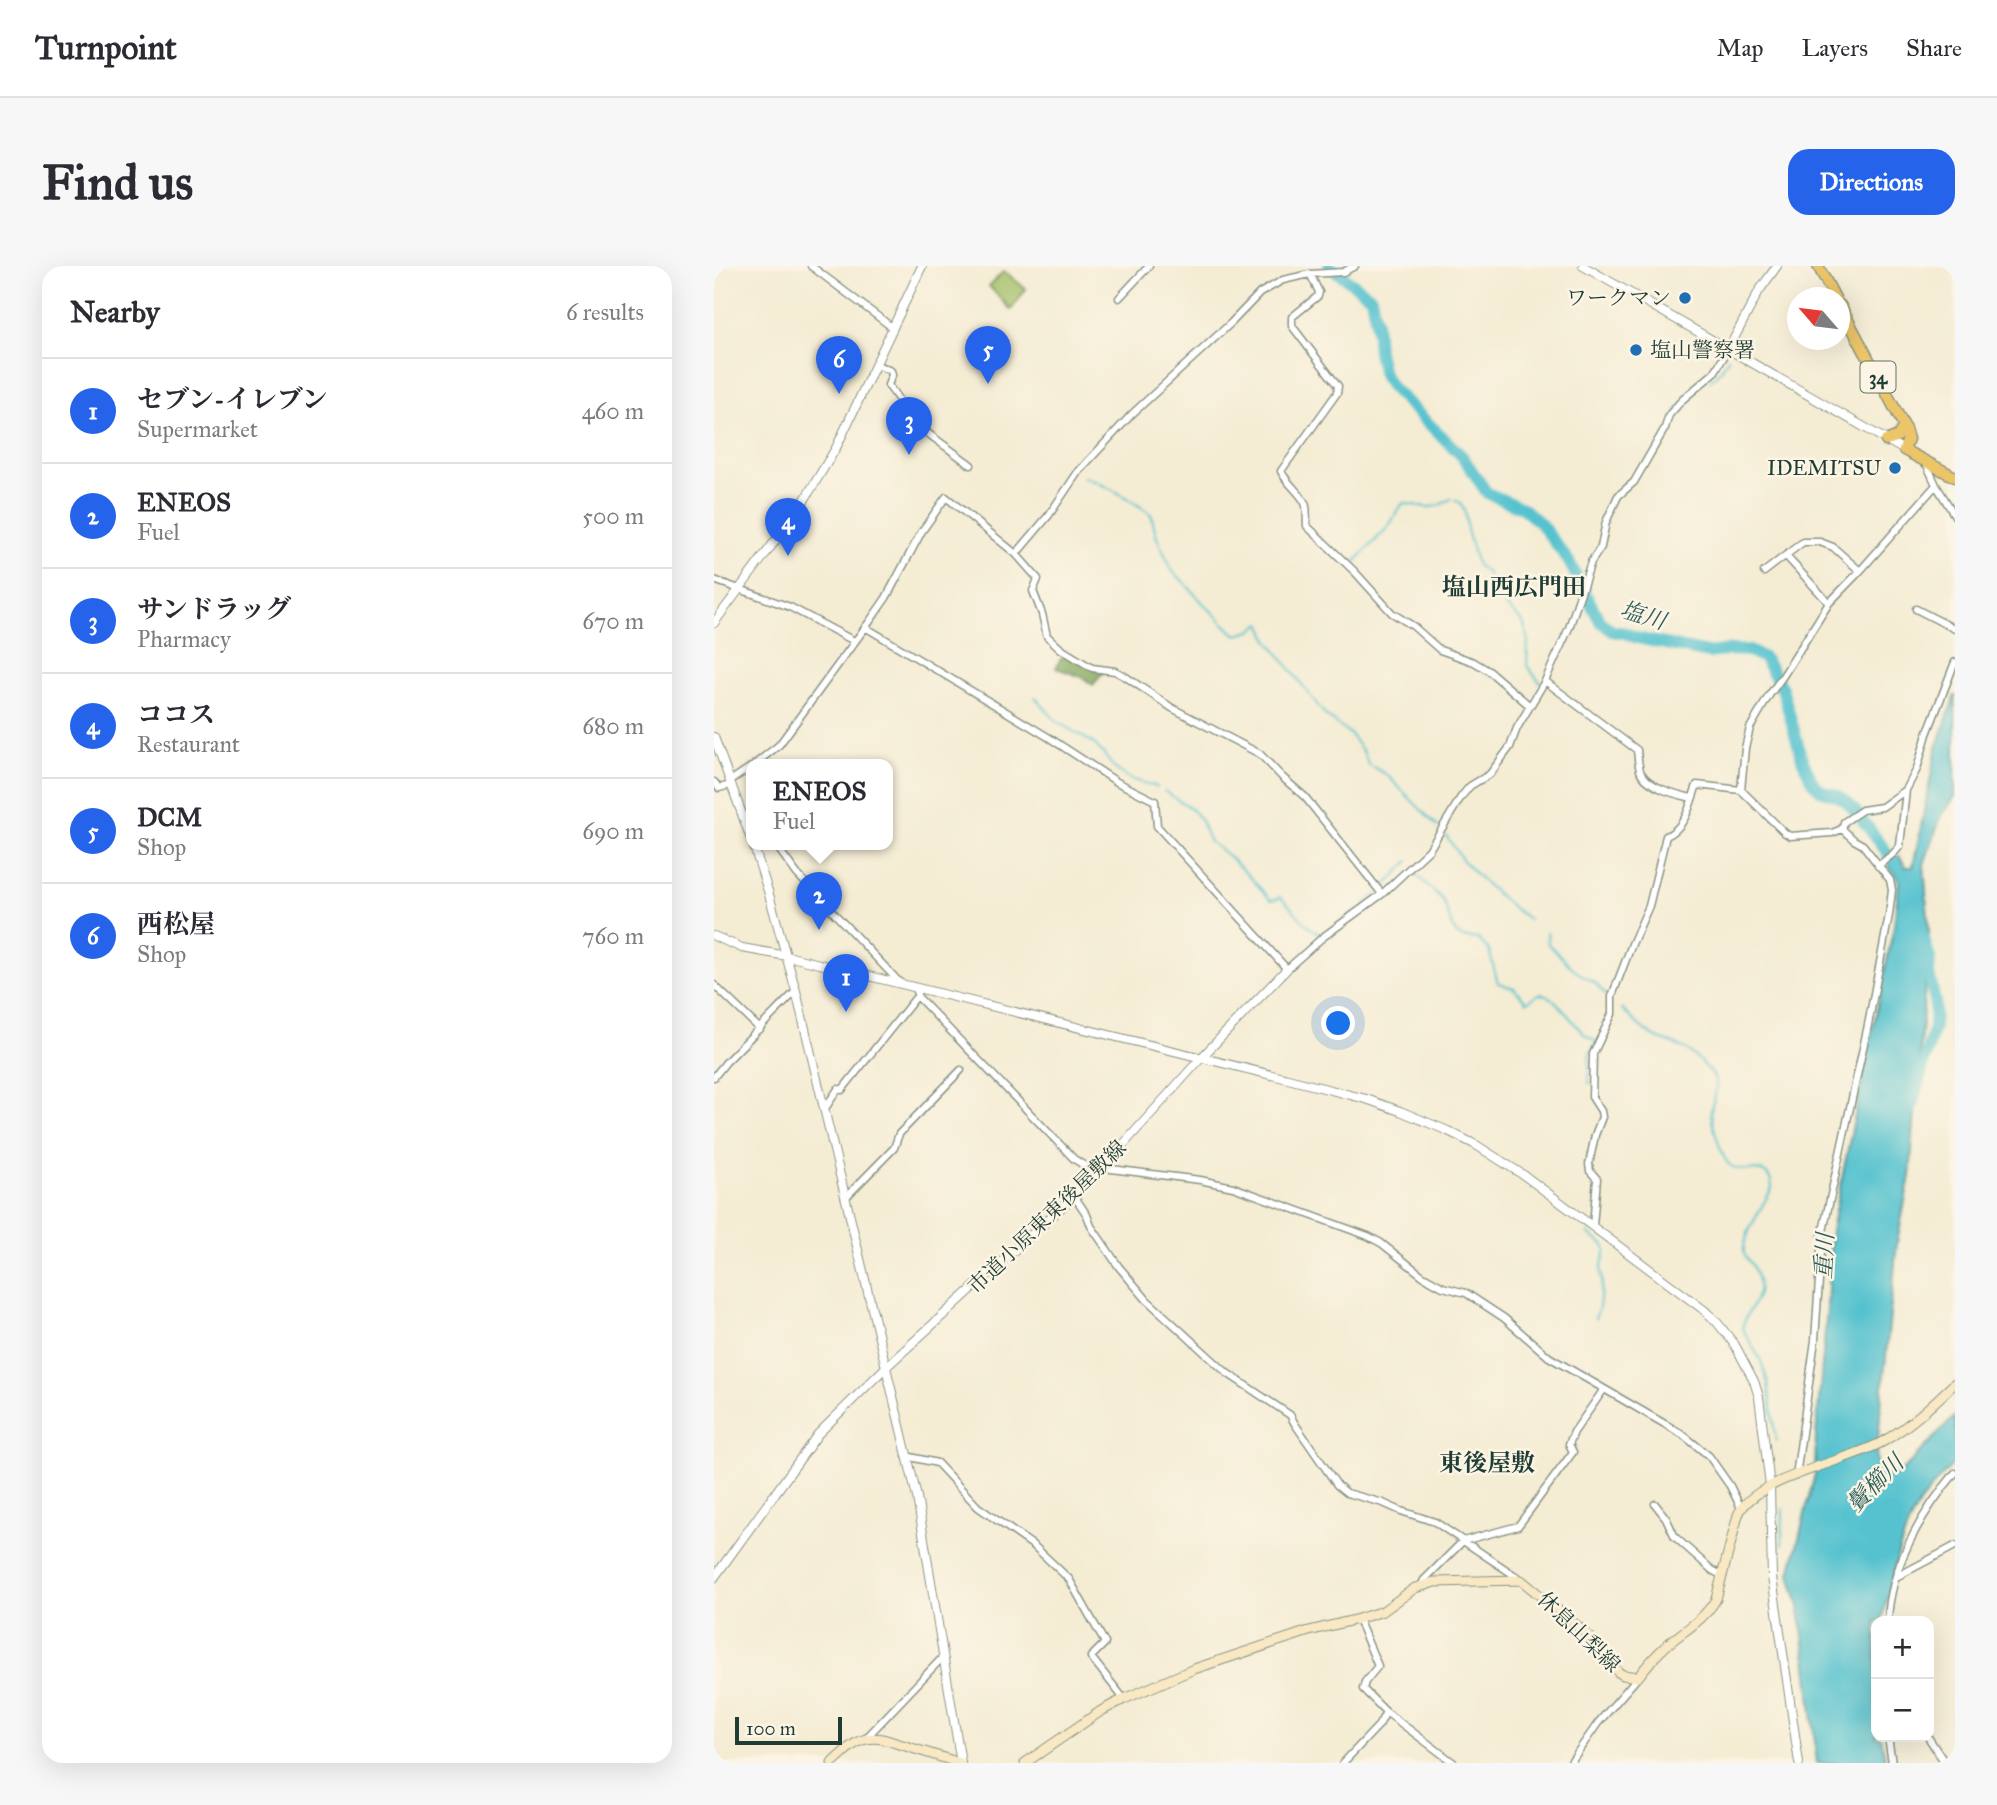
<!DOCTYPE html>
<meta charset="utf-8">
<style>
body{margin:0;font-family:"IM FELL Great Primer","Noto Serif JP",serif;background:#f7f7f7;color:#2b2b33}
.controls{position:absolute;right:21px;bottom:21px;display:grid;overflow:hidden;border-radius:14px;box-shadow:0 7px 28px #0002}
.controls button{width:63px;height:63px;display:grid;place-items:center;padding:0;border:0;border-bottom:2px solid #e1e1e2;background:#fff;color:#2b2b33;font:35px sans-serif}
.compass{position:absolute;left:1073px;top:21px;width:63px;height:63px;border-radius:50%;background:#fff;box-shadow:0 7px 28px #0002;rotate:298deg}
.scale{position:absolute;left:21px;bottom:18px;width:107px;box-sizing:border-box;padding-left:7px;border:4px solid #1f3d34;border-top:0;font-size:19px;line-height:24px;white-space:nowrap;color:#1f3d34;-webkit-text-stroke:5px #fcf5e5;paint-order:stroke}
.you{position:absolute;left:625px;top:758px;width:24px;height:24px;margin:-18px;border:5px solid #fff;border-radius:50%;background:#1a73e8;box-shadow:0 0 0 10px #1a73e833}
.badge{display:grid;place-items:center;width:46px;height:46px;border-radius:50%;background:#2563eb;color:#fff;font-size:23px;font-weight:700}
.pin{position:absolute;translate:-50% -58px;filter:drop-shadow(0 2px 4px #0008)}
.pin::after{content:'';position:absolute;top:37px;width:24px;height:21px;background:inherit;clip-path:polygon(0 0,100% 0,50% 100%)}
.popup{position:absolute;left:32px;top:493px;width:147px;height:91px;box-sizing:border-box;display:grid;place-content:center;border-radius:14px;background:#fff;filter:drop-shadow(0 2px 5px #0005);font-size:23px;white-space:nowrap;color:#7c7c81}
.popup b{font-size:26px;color:#2b2b33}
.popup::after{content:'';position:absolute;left:50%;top:100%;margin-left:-14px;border:14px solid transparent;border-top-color:#fff}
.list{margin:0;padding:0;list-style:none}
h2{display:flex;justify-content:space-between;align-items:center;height:91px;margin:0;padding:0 28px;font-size:30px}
h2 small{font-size:23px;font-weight:400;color:#7c7c81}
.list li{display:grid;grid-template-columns:46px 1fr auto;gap:21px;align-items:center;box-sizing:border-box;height:105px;padding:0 28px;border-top:2px solid #e1e1e2}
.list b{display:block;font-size:26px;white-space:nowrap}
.list p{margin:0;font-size:23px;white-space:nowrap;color:#7c7c81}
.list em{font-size:23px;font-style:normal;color:#7c7c81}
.map{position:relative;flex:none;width:1241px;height:1497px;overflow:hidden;border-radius:21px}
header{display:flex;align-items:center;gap:42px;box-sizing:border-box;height:98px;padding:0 35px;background:#fff;border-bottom:2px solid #e1e1e2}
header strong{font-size:33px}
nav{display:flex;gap:38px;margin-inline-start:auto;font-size:24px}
.intro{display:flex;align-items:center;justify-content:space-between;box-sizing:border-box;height:168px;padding:0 42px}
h1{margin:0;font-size:49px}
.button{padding:18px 32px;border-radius:21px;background:#2563eb;color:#fff;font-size:24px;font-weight:700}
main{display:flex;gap:42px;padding:0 42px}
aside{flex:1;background:#fff;border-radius:21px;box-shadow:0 7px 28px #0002}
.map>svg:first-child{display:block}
</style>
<header>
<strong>Turnpoint</strong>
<nav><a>Map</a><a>Layers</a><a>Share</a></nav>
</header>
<div class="intro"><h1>Find us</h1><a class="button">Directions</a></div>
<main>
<aside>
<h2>Nearby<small>6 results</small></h2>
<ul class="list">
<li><span class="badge">1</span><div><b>セブン-イレブン</b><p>Supermarket</p></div><em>460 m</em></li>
<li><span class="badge">2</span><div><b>ENEOS</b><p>Fuel</p></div><em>500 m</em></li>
<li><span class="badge">3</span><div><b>サンドラッグ</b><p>Pharmacy</p></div><em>670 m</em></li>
<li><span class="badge">4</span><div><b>ココス</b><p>Restaurant</p></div><em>680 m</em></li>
<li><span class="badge">5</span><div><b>DCM</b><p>Shop</p></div><em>690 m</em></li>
<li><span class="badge">6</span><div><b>西松屋</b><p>Shop</p></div><em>760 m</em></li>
</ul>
</aside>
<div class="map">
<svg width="1241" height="1497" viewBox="0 0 1241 1497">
<rect width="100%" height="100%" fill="#fcf5e5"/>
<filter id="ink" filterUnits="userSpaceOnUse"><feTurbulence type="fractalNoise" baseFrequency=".0143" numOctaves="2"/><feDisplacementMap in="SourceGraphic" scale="14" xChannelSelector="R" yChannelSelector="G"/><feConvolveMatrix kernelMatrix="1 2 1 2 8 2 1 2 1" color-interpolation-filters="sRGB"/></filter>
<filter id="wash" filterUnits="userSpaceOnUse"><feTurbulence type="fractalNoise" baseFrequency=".00686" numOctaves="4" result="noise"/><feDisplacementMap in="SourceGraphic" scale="28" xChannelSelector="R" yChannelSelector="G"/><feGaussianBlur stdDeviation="1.57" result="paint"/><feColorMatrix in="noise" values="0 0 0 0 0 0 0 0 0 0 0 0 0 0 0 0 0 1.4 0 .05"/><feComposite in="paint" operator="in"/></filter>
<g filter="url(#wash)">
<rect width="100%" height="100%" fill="#f4ecd3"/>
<path fill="#a2bf66" stroke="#607e4d" stroke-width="2" d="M 290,5 L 312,23 L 297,44 L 275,20 Z"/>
<path fill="#81a65b" stroke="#507248" stroke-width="2" d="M 352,389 L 385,404 L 389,407 L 379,419 L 368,411 L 342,402 L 346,394 Z"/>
<path fill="#56c2cf" stroke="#3a8082" stroke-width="2" d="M 1241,429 L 1241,530 L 1227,551 L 1210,598 L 1215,667 L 1196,910 L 1183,976 L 1162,1193 L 1166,1207 L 1176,1209 L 1187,1206 L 1241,1150 L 1241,1196 C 1225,1213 1208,1230 1198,1251 C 1182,1284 1176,1320 1168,1355 L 1162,1355 L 1162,1471 L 1167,1471 L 1172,1497 L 1103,1497 L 1094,1407 L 1085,1340 L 1076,1308 L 1101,1208 L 1102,1169 L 1113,1043 L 1117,965 L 1180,660 L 1185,615 L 1174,599 L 1185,590 L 1192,601 L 1199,601 L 1222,485 Z"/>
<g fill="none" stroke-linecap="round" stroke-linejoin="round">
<path stroke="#56c2cf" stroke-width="2" d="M 996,115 L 1008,103 L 1014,92
M 962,145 L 978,130
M 370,211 C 395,220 416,233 437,248 L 443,272 L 459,306 L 467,313 L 489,337 L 520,367 L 523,369 L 537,365 L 547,357 L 555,375 L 611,449 L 636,468 L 650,487 L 654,498 L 673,509 L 724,561
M 741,234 L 746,237 L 751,246 L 753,264 L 763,299 L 772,306 L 793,341 L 809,356 L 814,372 L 813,400 L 826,416
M 639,298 L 674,261 L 689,237 C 710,241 718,245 737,233
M 321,431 L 342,455 L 379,477 L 389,487 L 400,502 L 416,513 L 443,521
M 450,525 L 475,541 L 486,553 L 496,576 L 512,588 L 537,612 L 556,633 L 559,634 L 566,631 L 570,634 C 582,646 592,662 608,668 L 639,646
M 732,570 C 740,579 744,590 752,598 C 771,618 792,638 815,653
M 699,606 L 729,634 L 738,660 L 742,667 L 747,671 L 764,673 L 775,684 L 784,717 L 800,722 L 813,736 L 825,728 L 833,729 L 844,738 L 870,768 L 882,775 L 875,789 L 875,818
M 668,623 L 695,595
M 649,638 L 664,627
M 833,665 L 834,678 L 863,706 L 881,717 L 892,729
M 908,743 C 918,753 928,764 941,771 C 950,776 962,777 971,783 C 978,787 999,806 1001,813 C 1005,823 998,835 997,845 C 997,855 1007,888 1013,896 C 1027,914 1056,891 1058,922 C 1051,936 1027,972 1030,987 C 1031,992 1037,996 1039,1001 C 1043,1008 1046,1019 1044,1027 C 1040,1040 1031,1049 1028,1062 L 1047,1095 L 1054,1117 L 1062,1175
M 872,900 L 873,905 L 876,910
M 875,965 L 874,968 L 890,979 L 892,984 L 887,1003 L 888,1016 L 885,1041 L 881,1053
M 1068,1280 L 1069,1243"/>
<path stroke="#56c2cf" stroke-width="12" d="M 615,0 L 657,31 L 662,55 L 664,86 L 669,108 L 678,122 L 748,190 L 773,227 L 808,242 L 826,257 L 854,294 L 886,355 L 898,365 L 912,367 L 923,372 L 994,387 L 1016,384 L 1035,385 L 1050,392 L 1068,422 L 1088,493 L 1098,515 L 1106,524 L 1124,530 L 1133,536 L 1147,552 L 1184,601
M 1197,843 L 1220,761 L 1221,736 L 1215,708 L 1216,692 L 1209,670"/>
</g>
</g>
<g filter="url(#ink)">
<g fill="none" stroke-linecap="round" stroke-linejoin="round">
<g stroke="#8a9484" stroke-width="9">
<path id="minor" d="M 97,0 L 179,62
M 596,8 L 605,26 L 604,30 L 578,51 L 578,60 L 624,120 L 623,127 L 567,205 C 573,218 585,225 591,237 C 594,244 592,253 593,260 L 641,306 L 678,347 L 699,360 L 726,384 L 760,396 L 775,405 L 816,440
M 405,32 L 435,0
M 163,99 L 177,105 L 178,109 L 174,119 L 199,154 L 212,166 L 257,199
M 1212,197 L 1222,219 L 1241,250
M 302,288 L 335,249 L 364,206 L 418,148 L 517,57 L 546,27 L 569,14 L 596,8 L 629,6 L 641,0
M 1072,290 L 1115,337
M 1050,306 L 1089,276 L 1106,276 L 1119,281 L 1146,305
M 0,314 L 76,341 L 140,375
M 1202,343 L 1241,363
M 151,361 L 334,471 L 403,516 L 441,535 L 443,560 L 573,703 L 609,671 L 668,628 L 715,584 L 747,531 L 756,520 L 776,508 L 796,481 L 803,462 L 831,415 L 855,362 L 877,296 L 887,281 L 892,256 L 904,230 L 920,216 L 951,162 L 955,149 L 968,134 L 1000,107 L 1014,84
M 831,415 L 923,484 C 924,491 924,501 927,507 C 937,523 962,528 978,532
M 41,498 L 65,479 L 156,355 L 172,332 L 208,265 L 232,231 L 302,288 L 324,313 L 319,325 L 328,348 L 333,370 L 347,383 L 378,402 L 401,405 L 412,411 L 458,442 L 546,488 L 568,511 L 591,531 L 668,628
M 16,515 L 37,501
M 0,516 L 5,522 L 17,519
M 1027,524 L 1031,482 L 1036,462 L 1056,428 L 1069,410 L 1115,337 L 1146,305 L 1222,219
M 61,578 L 83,608 L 187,718
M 1164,600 L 1180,587 L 1186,580 L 1192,524
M 0,719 L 46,763
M 203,723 L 203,730 L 360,893 L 376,903 L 381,909
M 0,811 L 12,796 L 82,725
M 110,844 L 124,823 L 128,824 L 203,730
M 390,900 L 397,903 L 486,914 L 519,921 L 654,970 L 667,977 L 709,1010 L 729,1021 L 752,1027 L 790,1052 L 835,1091 L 968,1168 L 995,1190 L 1016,1220 L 1027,1242
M 360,930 L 373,949 L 377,960 L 405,1001 L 433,1034 L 513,1107 L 576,1149 L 581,1158 L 623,1219 L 633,1227 L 669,1237 L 687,1245 L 721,1256 L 806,1313
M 131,932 L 180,882 L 185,868 L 247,804
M 879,960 L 883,913 L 876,905 L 875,898 L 881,869 L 888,851 L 887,845 L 878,831 L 879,788 L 898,748 L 898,730 L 918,678 L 935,640 L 952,570 C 972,562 976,538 983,519 L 1027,524 L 1071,567 L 1076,570 L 1118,567 L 1128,563 L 1130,556 L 1148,544 L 1168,541 L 1192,524 L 1203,503 L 1213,468 L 1241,396
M 192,1190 L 223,1197 L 264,1241 L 320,1280 L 355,1313 L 391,1377 L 377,1391 L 410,1433
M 1082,1210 L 1101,1074 L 1108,970 L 1154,759 L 1175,649 L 1178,624 L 1176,614 L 1149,579 L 1140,574 L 1128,563
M 941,1238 L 952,1252 L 961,1271 L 998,1304 L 1009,1310
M 1184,1310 L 1241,1280
M 707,1320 L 710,1314 L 749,1275 L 804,1260 L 859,1186 L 855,1178 L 860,1166 L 890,1123
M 644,1353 L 664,1400 L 651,1416 L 649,1423 L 672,1446 L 740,1497
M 1174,1355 C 1176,1302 1207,1247 1241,1207
M 1174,1471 L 1178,1497
M 1214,1471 L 1231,1497
M 152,1472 L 228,1392
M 629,1497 L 665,1459 L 672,1446
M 856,1497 L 884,1457 L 924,1411"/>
</g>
<g stroke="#8a9484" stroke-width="10">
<path id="tertiary" d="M 869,0 L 1190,184
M 1014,84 L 1045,25 L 1063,0
M 0,357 L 85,243 L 122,182 L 208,0
M 0,471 L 37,573
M 39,578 L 54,625 L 82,725 L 203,1231 L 247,1497
M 0,670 L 28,682 L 73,690 L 570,812 L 652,833 L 686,845 L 734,865 L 762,879 L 811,910 L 990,1044 L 1002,1055 L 1021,1079 L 1040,1115 L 1045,1131 L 1056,1220 L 1058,1311 L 1085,1497
M 0,1312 L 104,1168 L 171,1102 L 360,930 L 390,900 L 487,792 L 573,703"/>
</g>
<g stroke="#8a9484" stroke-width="11">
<path id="secondary" d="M 118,1497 C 135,1482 144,1469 169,1473 L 246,1497
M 311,1497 L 387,1445 L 410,1433 L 480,1403 L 595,1365 L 644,1353 L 669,1345 L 701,1322 L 712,1319 L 720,1316 L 807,1314 L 872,1367 L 887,1383 L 904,1406 L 909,1409 L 924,1411 C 933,1399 943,1388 954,1378 C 972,1363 990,1354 1002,1333 L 1024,1249 C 1040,1211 1135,1196 1170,1175 C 1197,1159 1219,1138 1241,1117"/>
</g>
<g stroke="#8a9484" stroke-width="13">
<path id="primary" d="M 1104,0 L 1121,32
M 1126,39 L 1190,160 L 1194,173 L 1190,184 L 1241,211
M 1172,175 L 1184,170 L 1190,160"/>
</g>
<use href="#minor" stroke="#fff" stroke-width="6"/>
<use href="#tertiary" stroke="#fff" stroke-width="8"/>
<use href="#secondary" stroke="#f8e8c3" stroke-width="9"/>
<use href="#primary" stroke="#edc569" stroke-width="10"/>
</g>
</g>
<g fill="#1f6fb2" stroke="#fcf5e5" stroke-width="2.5">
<circle cx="971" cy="32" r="7"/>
<circle cx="922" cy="84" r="7"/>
<circle cx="1181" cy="202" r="7"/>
</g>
<g text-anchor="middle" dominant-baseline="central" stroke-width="5" stroke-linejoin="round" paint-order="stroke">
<rect fill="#fcf5e5" stroke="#617469" stroke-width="2" x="1146.5" y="95.5" width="35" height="31" rx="5"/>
<g font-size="19" font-weight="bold" fill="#1f3d34">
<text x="1164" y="111">34</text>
</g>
<g font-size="21" fill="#1f3d34" stroke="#fcf5e5" text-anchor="end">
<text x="957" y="32">ワークマン</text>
<text x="936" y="84" text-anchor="start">塩山警察署</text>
<text x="1167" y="202">IDEMITSU</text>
</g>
<g font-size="21" fill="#1f3d34" stroke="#fcf5e5">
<text transform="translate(333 951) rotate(-44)">市道小原東東後屋敷線</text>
<text transform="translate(865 1366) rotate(44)">休息山梨線</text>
</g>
<g font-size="23" font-style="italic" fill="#2d5e5b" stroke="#fcf5e5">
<text transform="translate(929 349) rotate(17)">塩川</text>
<text transform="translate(1110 990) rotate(-87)">重川</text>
<text transform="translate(1161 1217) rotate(-45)">鬢櫛川</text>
</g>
<g font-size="24" font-weight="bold" fill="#1f3d34" stroke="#fcf5e5">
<text x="800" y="321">塩山西広門田</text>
<text x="773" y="1197">東後屋敷</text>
</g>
</g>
</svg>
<div class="controls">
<button>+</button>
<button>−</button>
</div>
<svg class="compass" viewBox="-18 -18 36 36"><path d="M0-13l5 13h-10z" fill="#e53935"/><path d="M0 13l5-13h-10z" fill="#7c7c81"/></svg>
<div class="scale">100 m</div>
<div class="you"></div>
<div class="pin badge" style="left:132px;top:746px">1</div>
<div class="pin badge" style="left:105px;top:664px">2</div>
<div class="popup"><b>ENEOS</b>Fuel</div>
<div class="pin badge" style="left:195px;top:189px">3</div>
<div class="pin badge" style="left:74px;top:290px">4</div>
<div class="pin badge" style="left:274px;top:118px">5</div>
<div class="pin badge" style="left:125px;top:128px">6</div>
</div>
</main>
